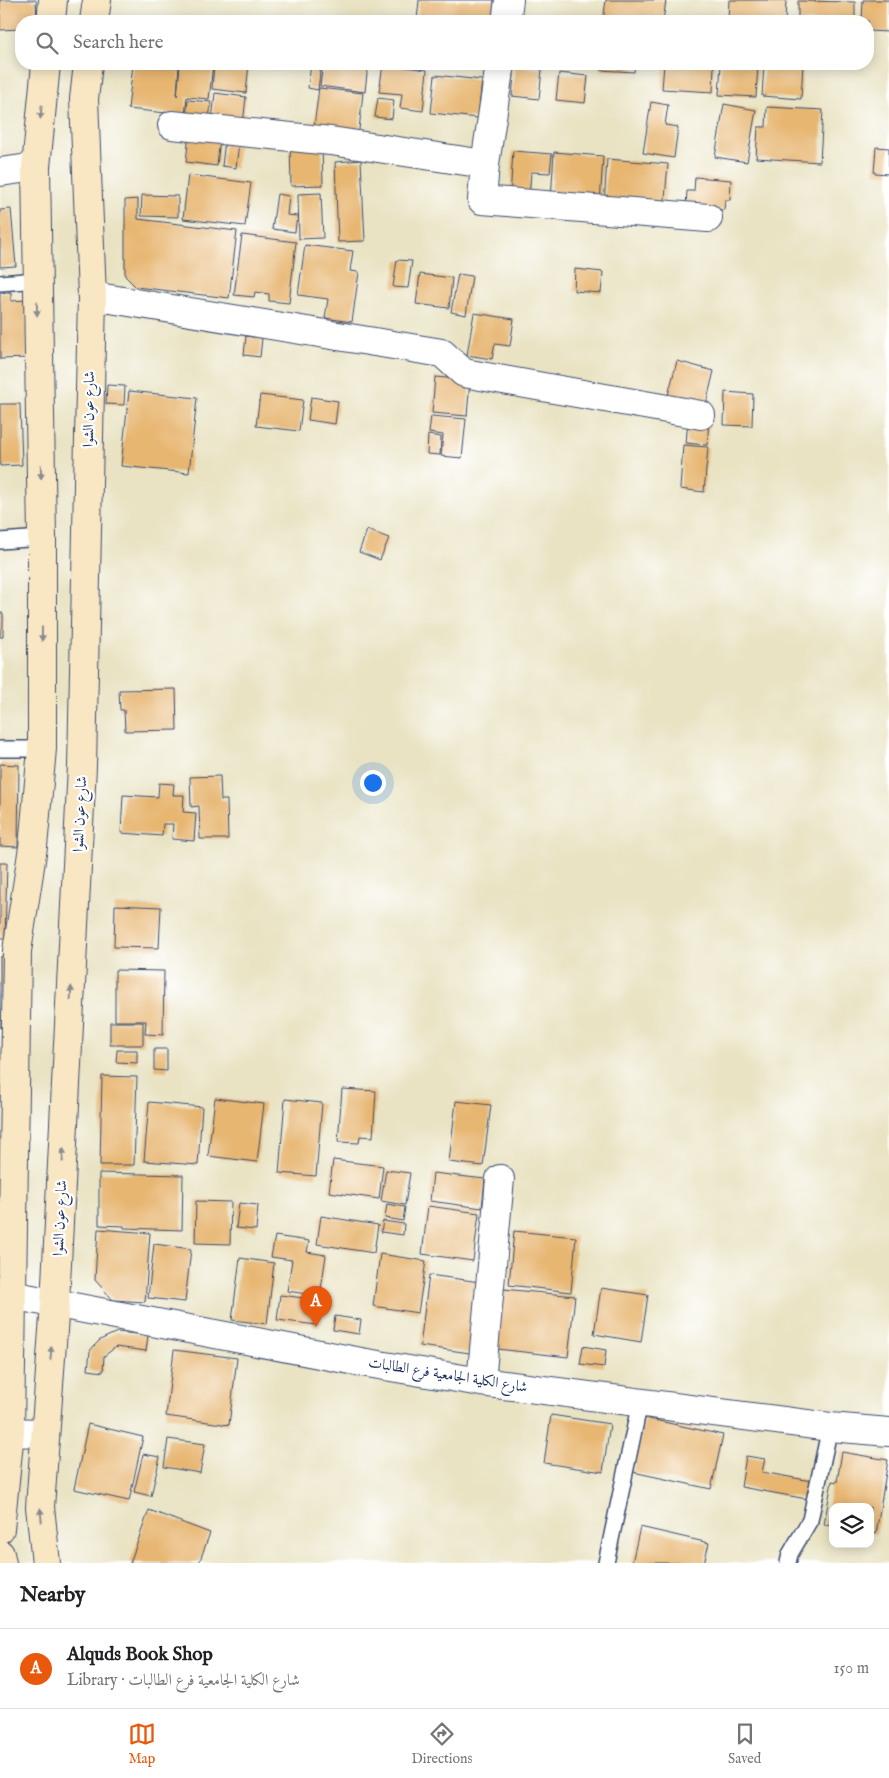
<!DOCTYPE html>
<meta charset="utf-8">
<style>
body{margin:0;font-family:"IM FELL English",Amiri,serif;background:#f6f6f6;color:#202124}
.controls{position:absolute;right:15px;bottom:15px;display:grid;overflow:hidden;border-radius:10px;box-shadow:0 2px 12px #0003}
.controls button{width:45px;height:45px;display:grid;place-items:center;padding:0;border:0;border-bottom:1px solid #e0e0e0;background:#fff;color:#202124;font:25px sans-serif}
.you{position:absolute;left:372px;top:782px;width:18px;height:18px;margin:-12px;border:4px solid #fff;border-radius:50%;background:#1a73e8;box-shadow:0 0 0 8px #1a73e833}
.badge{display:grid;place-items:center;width:32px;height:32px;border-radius:50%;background:#ea580c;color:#fff;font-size:16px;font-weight:700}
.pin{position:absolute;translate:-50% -41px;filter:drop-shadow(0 1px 2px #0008)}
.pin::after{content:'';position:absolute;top:26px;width:18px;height:15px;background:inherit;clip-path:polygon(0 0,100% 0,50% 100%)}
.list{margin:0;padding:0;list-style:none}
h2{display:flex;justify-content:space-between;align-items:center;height:65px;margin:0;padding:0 20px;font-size:21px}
h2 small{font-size:16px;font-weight:400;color:#757577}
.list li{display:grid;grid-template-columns:32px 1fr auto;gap:15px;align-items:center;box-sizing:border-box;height:80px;padding:0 20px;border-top:1px solid #e0e0e0}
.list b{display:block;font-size:19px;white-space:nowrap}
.list p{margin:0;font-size:16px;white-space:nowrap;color:#757577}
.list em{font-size:16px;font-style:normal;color:#757577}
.icon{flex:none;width:28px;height:28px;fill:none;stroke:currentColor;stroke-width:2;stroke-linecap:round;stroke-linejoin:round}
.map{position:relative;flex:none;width:889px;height:1563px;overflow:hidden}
.search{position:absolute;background:#fff;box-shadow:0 2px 12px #0003;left:15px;right:15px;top:15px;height:55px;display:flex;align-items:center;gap:12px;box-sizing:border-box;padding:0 18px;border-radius:20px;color:#757577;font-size:19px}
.sheet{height:145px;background:#fff}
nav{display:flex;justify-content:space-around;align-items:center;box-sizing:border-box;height:70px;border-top:1px solid #e0e0e0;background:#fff;font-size:14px;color:#757577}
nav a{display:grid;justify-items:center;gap:2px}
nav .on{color:#ea580c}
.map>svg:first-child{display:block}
</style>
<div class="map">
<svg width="889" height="1563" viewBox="0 0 889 1563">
<rect width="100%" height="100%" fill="#fff"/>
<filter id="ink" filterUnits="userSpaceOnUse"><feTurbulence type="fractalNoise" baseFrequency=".02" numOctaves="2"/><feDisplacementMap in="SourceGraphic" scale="10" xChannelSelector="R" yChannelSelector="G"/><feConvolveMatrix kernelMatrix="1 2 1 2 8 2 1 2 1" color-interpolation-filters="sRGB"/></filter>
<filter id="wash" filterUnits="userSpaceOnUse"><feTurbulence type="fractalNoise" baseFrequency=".0096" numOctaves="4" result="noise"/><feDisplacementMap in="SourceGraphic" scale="20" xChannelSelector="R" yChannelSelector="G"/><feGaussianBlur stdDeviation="1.12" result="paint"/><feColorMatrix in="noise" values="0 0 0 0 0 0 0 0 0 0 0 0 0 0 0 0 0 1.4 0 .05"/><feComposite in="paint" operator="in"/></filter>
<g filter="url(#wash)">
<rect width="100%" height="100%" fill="#e9e3c3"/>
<g id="blocks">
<path fill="#e7b671" d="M 0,0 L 36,0 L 37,21 L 21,21 L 21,29 L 0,30 Z
M 419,0 L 494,0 L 492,21 L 417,21 Z
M 606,0 L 666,0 L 663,21 L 603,21 Z
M 729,0 L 786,0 L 785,21 L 728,21 Z
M 863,0 L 889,0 L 889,32 L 868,31 L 868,21 L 862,21 Z
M 798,1 L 855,2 L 855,21 L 798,21 Z
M 133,64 L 179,67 L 177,96 L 180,64 L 213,64 L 209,99 L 187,97 L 185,115 L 128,109 Z
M 214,64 L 249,64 L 246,93 L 212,89 Z
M 311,64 L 321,64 L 318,90 L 308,88 Z
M 323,64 L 368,64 L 365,92 L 320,86 Z
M 383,64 L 427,70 L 423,111 L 400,108 L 402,94 L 379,92 Z
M 601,64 L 635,64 L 634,72 L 600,70 Z
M 664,64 L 714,64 L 713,92 L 662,89 Z
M 721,64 L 758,64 L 756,97 L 719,95 Z
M 764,64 L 803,64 L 801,99 L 762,96 Z
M 515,66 L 542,69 L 539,99 L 512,96 Z
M 559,73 L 588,76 L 585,103 L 556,100 Z
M 435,75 L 482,80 L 478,118 L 431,113 Z
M 319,88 L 363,93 L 358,139 L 313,134 Z
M 215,93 L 246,97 L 243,124 L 212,121 Z
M 378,98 L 394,100 L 392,119 L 375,117 Z
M 188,100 L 211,102 L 209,120 L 186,117 Z
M 651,102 L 668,105 L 665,125 L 678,127 L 674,158 L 643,153 Z
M 724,104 L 756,110 L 747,162 L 715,157 Z
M 767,107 L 823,110 L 820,162 L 756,158 L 758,127 L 766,127 Z
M 189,134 L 220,138 L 217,166 L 186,162 Z
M 225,140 L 239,142 L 236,168 L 222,166 Z
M 322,143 L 323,185 L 291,186 L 290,144 Z
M 876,147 L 889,148 L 889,174 L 874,173 Z
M 513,151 L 552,154 L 550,173 L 531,172 L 529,199 L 510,197 Z
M 554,152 L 603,156 L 600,204 L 551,200 Z
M 607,159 L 668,164 L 664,210 L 604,206 Z
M 361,160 L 365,241 L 338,242 L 335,162 Z
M 188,175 L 251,183 L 245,226 L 183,219 Z
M 695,177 L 731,180 L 730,200 L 725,200 L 724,210 L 686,207 L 687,191 L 694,191 Z
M 321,193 L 323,238 L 299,239 L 298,194 Z
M 277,194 L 289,196 L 287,215 L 297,216 L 295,232 L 272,229 Z
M 142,195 L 178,196 L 178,217 L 141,216 Z
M 138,199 L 138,219 L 237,231 L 229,298 L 136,287 L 125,276 L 125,200 Z
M 11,209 L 16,266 L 0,267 L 0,210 Z
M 242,235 L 296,242 L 289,303 L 269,301 L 269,294 L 255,292 L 254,297 L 234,295 Z
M 305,245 L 353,251 L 350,271 L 359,272 L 352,322 L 325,318 L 328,299 L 298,295 Z
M 397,260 L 412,261 L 408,288 L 393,287 Z
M 575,269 L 603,272 L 601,293 L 574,291 Z
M 420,274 L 452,278 L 449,308 L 416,304 Z
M 458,274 L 472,276 L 466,315 L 451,312 Z
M 11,292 L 11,301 L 26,300 L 28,358 L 0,359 L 0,293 Z
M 474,313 L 514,319 L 510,346 L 495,344 L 492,359 L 467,355 Z
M 246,336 L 262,338 L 260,357 L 244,355 Z
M 677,361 L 714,371 L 705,408 L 667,399 Z
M 435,377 L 470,380 L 467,416 L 432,413 Z
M 107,385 L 125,386 L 124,405 L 106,404 Z
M 129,391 L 197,398 L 189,473 L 121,466 Z
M 725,392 L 753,394 L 752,426 L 724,425 Z
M 260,395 L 303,400 L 299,431 L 256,426 Z
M 311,397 L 338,401 L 335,424 L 308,420 Z
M 0,404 L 20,404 L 22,465 L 0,466 Z
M 431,416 L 466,419 L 462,458 L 441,456 L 443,435 L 429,433 Z
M 688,420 L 709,422 L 707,445 L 686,443 Z
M 428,435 L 441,437 L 440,455 L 427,454 Z
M 683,445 L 708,447 L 704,492 L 680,489 Z
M 367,530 L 389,538 L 380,560 L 359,552 Z
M 0,613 L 3,613 L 3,637 L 0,637 Z
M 176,689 L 177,730 L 125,731 L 124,710 L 120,710 L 119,690 Z
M 0,764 L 19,765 L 18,847 L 0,846 Z
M 220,776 L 221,800 L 227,800 L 228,839 L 200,839 L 199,806 L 191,807 L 190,777 Z
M 159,783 L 174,784 L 173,795 L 184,795 L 183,812 L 196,813 L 194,841 L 172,839 L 173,824 L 163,824 L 162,836 L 121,833 L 123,795 L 158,797 Z
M 0,863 L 7,863 L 5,938 L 0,938 Z
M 115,905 L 161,907 L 159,948 L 114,947 Z
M 0,957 L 4,957 L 3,1028 L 0,1028 Z
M 115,970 L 164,971 L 163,1035 L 145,1034 L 146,1021 L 115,1021 Z
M 110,1022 L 143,1022 L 143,1045 L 110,1045 Z
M 154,1049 L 167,1049 L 167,1071 L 154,1070 Z
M 117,1050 L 137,1050 L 137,1063 L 116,1062 Z
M 102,1076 L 137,1077 L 134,1165 L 100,1165 Z
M 342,1089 L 376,1091 L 373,1137 L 360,1136 L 359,1143 L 338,1142 Z
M 215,1098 L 264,1104 L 257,1162 L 208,1156 Z
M 285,1099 L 322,1103 L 316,1176 L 279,1173 Z
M 456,1101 L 491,1105 L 483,1166 L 449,1162 Z
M 149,1102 L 202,1107 L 198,1165 L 144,1161 Z
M 333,1160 L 383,1166 L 379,1199 L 329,1192 Z
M 386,1170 L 410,1173 L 405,1205 L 381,1201 Z
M 99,1173 L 183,1175 L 182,1230 L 124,1228 L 124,1226 L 99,1225 Z
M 433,1173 L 485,1179 L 482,1208 L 430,1201 Z
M 196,1201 L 231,1202 L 230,1244 L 195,1243 Z
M 239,1203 L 258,1205 L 256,1230 L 236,1228 Z
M 387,1204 L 405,1207 L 403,1221 L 385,1218 Z
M 428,1206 L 479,1213 L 473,1261 L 422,1254 Z
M 321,1216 L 378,1225 L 374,1253 L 317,1244 Z
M 383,1221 L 404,1224 L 403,1235 L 381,1232 Z
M 98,1229 L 150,1233 L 145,1302 L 113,1300 L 95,1280 Z
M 514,1231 L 576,1237 L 571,1292 L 509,1285 Z
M 275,1236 L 309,1241 L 307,1252 L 326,1255 L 320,1296 L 287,1291 L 292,1260 L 271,1257 Z
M 154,1244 L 191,1249 L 185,1302 L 148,1298 Z
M 380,1254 L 426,1261 L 418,1313 L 373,1306 Z
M 240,1258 L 274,1263 L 267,1324 L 232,1320 Z
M 429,1275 L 480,1282 L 470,1353 L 420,1346 Z
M 601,1288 L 648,1295 L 641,1342 L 594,1334 Z
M 503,1289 L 575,1296 L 568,1357 L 497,1349 Z
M 280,1295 L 320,1300 L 317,1325 L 277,1320 Z
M 335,1316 L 361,1320 L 359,1334 L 333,1330 Z
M 117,1332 L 148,1335 L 146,1351 L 116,1347 L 104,1356 L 103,1372 L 88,1370 L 90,1351 L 93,1347 L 100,1340 Z
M 583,1346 L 606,1350 L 604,1367 L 580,1364 Z
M 174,1350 L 237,1358 L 229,1425 L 166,1416 Z
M 551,1415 L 610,1424 L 603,1472 L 544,1463 Z
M 645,1418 L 723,1435 L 711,1489 L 633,1472 Z
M 88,1424 L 143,1437 L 129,1501 L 74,1489 Z
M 168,1439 L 205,1444 L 200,1473 L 164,1467 Z
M 842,1452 L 888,1460 L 876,1534 L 870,1533 L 870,1507 L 833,1507 L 833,1526 L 824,1525 L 832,1481 L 837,1482 Z
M 143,1454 L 160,1457 L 151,1496 L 134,1492 Z
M 746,1456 L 765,1459 L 762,1472 L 811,1481 L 807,1499 L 741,1487 Z
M 149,1510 L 210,1533 L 199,1563 L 130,1563 Z
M 640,1527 L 709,1543 L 704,1563 L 632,1563 Z"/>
</g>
</g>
<g filter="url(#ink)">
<use href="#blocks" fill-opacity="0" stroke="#3a4a6d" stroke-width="1"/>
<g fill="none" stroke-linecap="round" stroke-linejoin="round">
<g stroke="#3a4a6d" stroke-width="18">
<path id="lane" d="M 0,283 L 37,280
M 0,541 L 42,538
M 0,749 L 42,749
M 606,1563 L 640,1402
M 788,1563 L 790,1554 L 810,1520 L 830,1427"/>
</g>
<g stroke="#3a4a6d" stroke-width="30">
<path id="street" d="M 506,21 L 509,0
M 500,64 L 485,164 L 482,200 L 708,218
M 172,125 L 331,141 L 485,164
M 0,172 L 36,167
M 92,296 L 442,353 L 464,373 L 701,415
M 11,1295 L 361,1362 L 481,1382 L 830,1427 L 889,1432
M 481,1382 L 500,1179
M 0,1432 L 45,1433"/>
</g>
<g stroke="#3a4a6d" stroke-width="30">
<path id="secondary" d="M 51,21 L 53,0
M 94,21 L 97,0
M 0,1529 L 10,1432 L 17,951 L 33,847 L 42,749 L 42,538 L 36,167 L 46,64
M 0,1554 L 2,1563
M 46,1563 L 40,1507 L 55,1303 L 82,766 L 92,296 L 84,99 L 88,64"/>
</g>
<use href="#lane" stroke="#fff" stroke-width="15"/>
<use href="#street" stroke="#fff" stroke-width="28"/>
<use href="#secondary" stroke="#f9e7c3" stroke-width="28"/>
</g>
<defs><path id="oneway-solid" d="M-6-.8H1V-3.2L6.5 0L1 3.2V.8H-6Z" transform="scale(1.25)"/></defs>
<g fill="#8a8b90">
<use href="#oneway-solid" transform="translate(41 112) rotate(96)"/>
<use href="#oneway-solid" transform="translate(37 309) rotate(89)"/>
<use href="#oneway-solid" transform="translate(41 472) rotate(89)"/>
<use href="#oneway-solid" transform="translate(42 634) rotate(90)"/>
<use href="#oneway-solid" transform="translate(71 993) rotate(-87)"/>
<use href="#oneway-solid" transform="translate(63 1155) rotate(-87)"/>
<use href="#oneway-solid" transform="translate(51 1353) rotate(-85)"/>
<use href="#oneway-solid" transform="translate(41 1515) rotate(-96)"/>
</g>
</g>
<g text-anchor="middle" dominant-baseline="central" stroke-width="4.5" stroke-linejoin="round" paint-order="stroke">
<g font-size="15" fill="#1b2f5e" stroke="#fff">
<text transform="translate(89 409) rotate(-89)">شارع عون الشوا</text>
<text transform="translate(80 814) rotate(-87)">شارع عون الشوا</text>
<text transform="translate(60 1218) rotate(-87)">شارع عون الشوا</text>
<text transform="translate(448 1375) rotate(9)">شارع الكلية الجامعية فرع الطالبات</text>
</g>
</g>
</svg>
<div class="controls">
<button><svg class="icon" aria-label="layers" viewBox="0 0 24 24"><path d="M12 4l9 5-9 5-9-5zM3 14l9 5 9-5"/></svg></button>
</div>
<div class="you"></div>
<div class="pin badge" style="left:316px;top:1327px">A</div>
<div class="search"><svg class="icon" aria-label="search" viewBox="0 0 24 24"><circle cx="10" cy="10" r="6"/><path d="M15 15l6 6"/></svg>Search here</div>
</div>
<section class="sheet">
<h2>Nearby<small></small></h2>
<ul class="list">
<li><span class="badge">A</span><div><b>Alquds Book Shop</b><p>Library · شارع الكلية الجامعية فرع الطالبات</p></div><em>150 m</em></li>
</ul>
</section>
<nav>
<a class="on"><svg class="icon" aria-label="map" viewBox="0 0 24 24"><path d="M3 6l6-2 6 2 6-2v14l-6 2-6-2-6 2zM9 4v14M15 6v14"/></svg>Map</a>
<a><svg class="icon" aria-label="directions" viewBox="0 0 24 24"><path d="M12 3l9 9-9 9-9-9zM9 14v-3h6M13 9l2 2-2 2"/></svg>Directions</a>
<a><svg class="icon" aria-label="saved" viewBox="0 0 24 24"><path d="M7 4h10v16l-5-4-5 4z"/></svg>Saved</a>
</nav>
